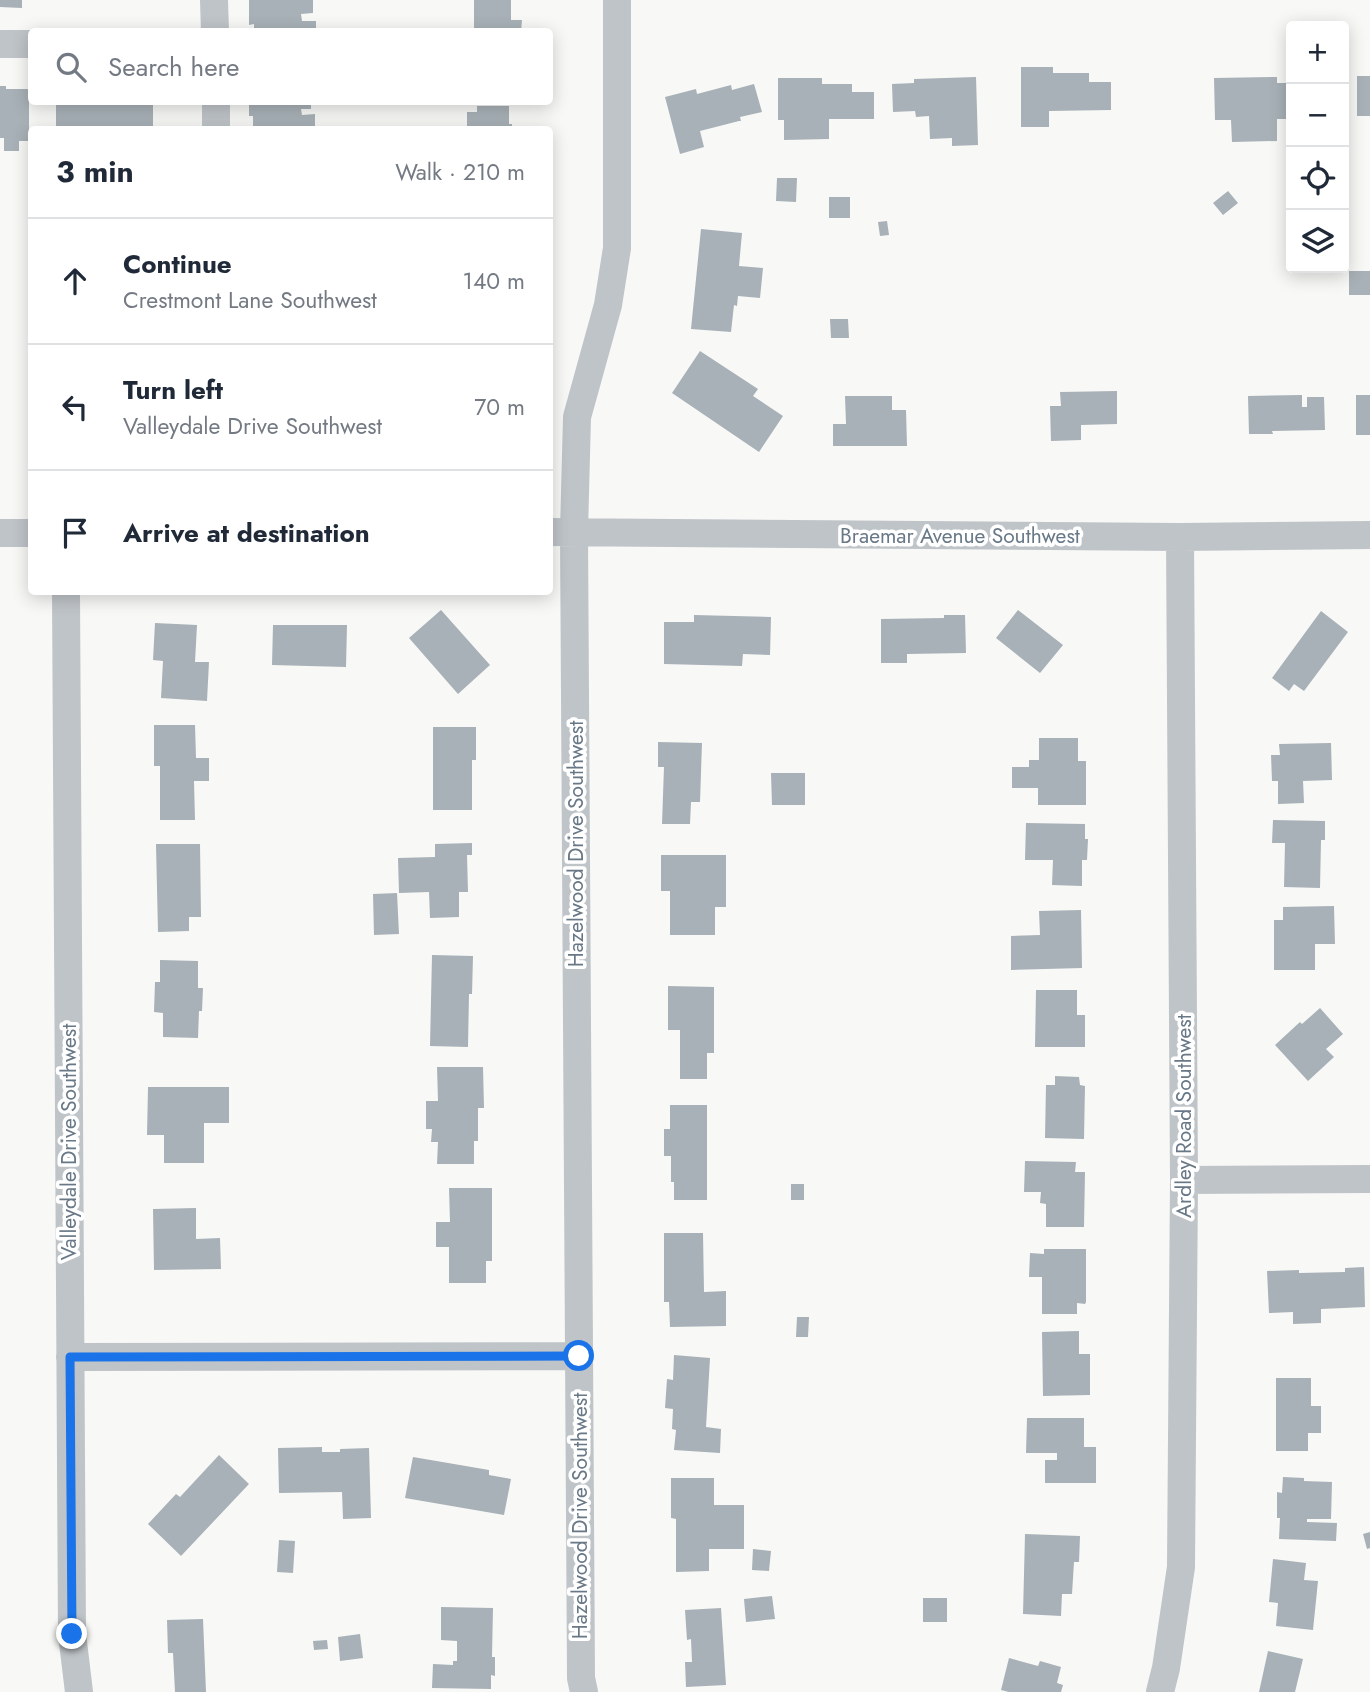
<!DOCTYPE html>
<meta charset="utf-8">
<style>
body{margin:0;font-family:Jost,sans-serif;background:#f6f6f7;color:#1f2937}
.controls{position:absolute;right:21px;top:21px;display:grid;overflow:hidden;border-radius:7px;box-shadow:0 4px 18px #0003}
.controls button{width:63px;height:63px;display:grid;place-items:center;padding:0;border:0;border-bottom:2px solid #e0e1e3;background:#fff;color:#1f2937;font:35px sans-serif}
.stop{position:absolute;width:21px;height:21px;margin:-16px;border:5px solid #1a73e8;border-radius:50%;background:#fff}
.stop.end{background:#1a73e8;border-color:#fff;box-shadow:0 2px 7px #0008}
.list{margin:0;padding:0;list-style:none}
h2{display:flex;justify-content:space-between;align-items:center;height:91px;margin:0;padding:0 28px;font-size:30px}
h2 small{font-size:23px;font-weight:400;color:#747a83}
.list li{display:grid;grid-template-columns:46px 1fr auto;gap:21px;align-items:center;box-sizing:border-box;height:126px;padding:0 28px;border-top:2px solid #e0e1e3}
.list b{display:block;font-size:26px;white-space:nowrap}
.list p{margin:0;font-size:23px;white-space:nowrap;color:#747a83}
.list em{font-size:23px;font-style:normal;color:#747a83}
.icon{flex:none;width:38px;height:38px;fill:none;stroke:currentColor;stroke-width:2;stroke-linecap:round;stroke-linejoin:round}
.map{position:relative;flex:none;width:1370px;height:1692px;overflow:hidden}
.search{position:absolute;background:#fff;box-shadow:0 4px 18px #0003;left:28px;top:28px;width:525px;height:77px;display:flex;align-items:center;gap:18px;box-sizing:border-box;padding:0 24px;border-radius:7px;color:#747a83;font-size:26px}
.panel{position:absolute;background:#fff;box-shadow:0 4px 18px #0003;left:28px;top:126px;width:525px;height:469px;border-radius:7px}
.map>svg:first-child{display:block}
</style>
<div class="map">
<svg width="1370" height="1692" viewBox="0 0 1370 1692">
<rect width="100%" height="100%" fill="#f8f8f6"/>
<path fill="#a8b1b7" d="M 0,0 L 22,0 L 22,8 L 0,7 Z
M 249,0 L 313,0 L 313,13 L 301,14 L 302,21 L 316,21 L 316,32 L 254,32 L 254,24 L 249,25 Z
M 474,0 L 511,0 L 511,20 L 522,20 L 521,32 L 474,32 Z
M 1021,67 L 1053,67 L 1053,73 L 1089,73 L 1089,82 L 1111,82 L 1111,110 L 1049,111 L 1049,127 L 1021,127 Z
M 1357,76 L 1370,76 L 1370,116 L 1357,116 Z
M 976,77 L 978,145 L 952,146 L 952,138 L 930,139 L 929,116 L 916,117 L 915,111 L 893,112 L 892,84 L 914,83 L 914,79 Z
M 1277,77 L 1277,83 L 1291,83 L 1290,119 L 1277,119 L 1277,141 L 1232,142 L 1231,120 L 1215,120 L 1214,78 Z
M 778,78 L 822,78 L 822,84 L 852,84 L 852,92 L 874,92 L 874,119 L 829,119 L 829,139 L 784,140 L 784,120 L 778,120 Z
M 754,84 L 762,112 L 740,117 L 741,121 L 739,121 L 700,131 L 704,147 L 680,154 L 665,97 L 696,89 L 697,94 L 731,85 L 732,90 Z
M 0,86 L 6,86 L 6,89 L 29,89 L 29,141 L 19,141 L 19,151 L 4,151 L 4,138 L 0,138 Z
M 56,102 L 153,102 L 153,130 L 56,130 Z
M 249,102 L 311,102 L 311,109 L 301,109 L 302,115 L 315,114 L 315,130 L 253,130 L 253,116 L 249,116 Z
M 477,106 L 509,106 L 509,124 L 512,124 L 512,130 L 467,130 L 467,112 L 477,112 Z
M 777,178 L 797,178 L 796,202 L 776,201 Z
M 1228,191 L 1238,203 L 1223,215 L 1213,203 Z
M 829,197 L 850,197 L 850,218 L 829,218 Z
M 887,221 L 889,235 L 880,236 L 878,222 Z
M 701,229 L 742,233 L 739,266 L 763,268 L 760,298 L 738,296 L 737,306 L 734,305 L 731,332 L 691,329 Z
M 1349,271 L 1370,271 L 1370,295 L 1349,295 Z
M 830,319 L 848,319 L 849,338 L 831,338 Z
M 700,351 L 758,389 L 753,396 L 783,416 L 759,452 L 672,393 Z
M 1117,391 L 1117,424 L 1081,425 L 1081,440 L 1051,441 L 1050,406 L 1061,406 L 1060,392 Z
M 1302,395 L 1302,407 L 1307,407 L 1307,397 L 1324,397 L 1325,430 L 1272,431 L 1273,434 L 1249,434 L 1248,396 Z
M 1356,395 L 1370,395 L 1370,435 L 1356,435 Z
M 845,396 L 892,396 L 892,410 L 906,410 L 907,446 L 833,446 L 833,424 L 846,424 Z
M 441,610 L 490,665 L 458,694 L 409,638 Z
M 1018,610 L 1063,645 L 1040,673 L 996,638 Z
M 1321,611 L 1348,632 L 1304,691 L 1294,684 L 1289,691 L 1272,678 Z
M 694,615 L 771,617 L 770,655 L 743,654 L 742,666 L 664,664 L 664,622 L 694,622 Z
M 944,615 L 965,615 L 966,653 L 907,654 L 907,663 L 881,663 L 881,619 L 944,618 Z
M 155,623 L 197,625 L 195,662 L 209,662 L 207,701 L 161,698 L 163,661 L 153,660 Z
M 273,625 L 347,625 L 346,667 L 272,665 Z
M 154,725 L 195,725 L 196,758 L 209,758 L 209,781 L 194,781 L 195,820 L 160,820 L 160,766 L 154,766 Z
M 433,727 L 476,727 L 476,760 L 472,760 L 472,810 L 433,810 Z
M 1039,738 L 1078,738 L 1078,761 L 1086,761 L 1086,805 L 1038,805 L 1038,788 L 1012,788 L 1012,767 L 1029,767 L 1029,760 L 1039,760 Z
M 658,742 L 702,743 L 700,802 L 691,802 L 690,824 L 662,824 L 664,767 L 658,767 Z
M 1331,743 L 1332,780 L 1303,781 L 1304,803 L 1278,804 L 1278,781 L 1272,781 L 1271,755 L 1280,755 L 1279,744 Z
M 771,773 L 805,773 L 805,805 L 772,805 Z
M 1273,820 L 1325,821 L 1325,840 L 1321,840 L 1320,888 L 1284,887 L 1285,843 L 1272,843 Z
M 1026,823 L 1085,824 L 1085,839 L 1088,839 L 1087,860 L 1082,860 L 1082,886 L 1052,885 L 1053,860 L 1025,860 Z
M 472,843 L 472,855 L 467,855 L 468,892 L 459,892 L 459,917 L 430,918 L 429,892 L 399,893 L 398,858 L 435,857 L 435,844 Z
M 156,844 L 200,844 L 201,917 L 189,917 L 189,931 L 158,932 Z
M 661,855 L 726,855 L 726,907 L 715,907 L 715,935 L 670,935 L 670,891 L 661,891 Z
M 397,893 L 399,934 L 374,935 L 373,894 Z
M 1334,906 L 1335,944 L 1315,944 L 1315,970 L 1274,970 L 1274,920 L 1283,920 L 1283,907 Z
M 1081,910 L 1082,968 L 1011,970 L 1011,936 L 1040,935 L 1039,911 Z
M 432,955 L 473,956 L 472,994 L 469,994 L 468,1047 L 430,1046 Z
M 160,960 L 198,961 L 198,988 L 203,988 L 202,1011 L 199,1011 L 198,1038 L 163,1037 L 163,1013 L 154,1012 L 155,982 L 160,982 Z
M 668,986 L 714,987 L 714,1053 L 707,1053 L 707,1079 L 680,1079 L 680,1030 L 668,1030 Z
M 1036,990 L 1077,990 L 1077,1015 L 1085,1015 L 1085,1047 L 1035,1047 Z
M 1320,1008 L 1343,1034 L 1326,1049 L 1334,1057 L 1308,1081 L 1275,1045 L 1300,1022 L 1302,1024 Z
M 437,1067 L 483,1067 L 484,1108 L 478,1108 L 478,1141 L 474,1141 L 474,1164 L 437,1164 L 438,1142 L 431,1142 L 432,1129 L 426,1129 L 426,1101 L 438,1101 Z
M 1055,1076 L 1079,1077 L 1080,1085 L 1085,1086 L 1084,1139 L 1045,1138 L 1046,1085 L 1055,1085 Z
M 148,1087 L 229,1087 L 229,1123 L 204,1123 L 204,1163 L 164,1163 L 164,1135 L 147,1135 Z
M 670,1105 L 707,1105 L 707,1200 L 674,1200 L 674,1182 L 671,1182 L 671,1156 L 664,1156 L 664,1129 L 670,1129 Z
M 1025,1161 L 1076,1162 L 1075,1172 L 1085,1172 L 1084,1227 L 1046,1227 L 1046,1204 L 1040,1203 L 1041,1192 L 1024,1192 Z
M 791,1184 L 804,1184 L 804,1200 L 791,1200 Z
M 449,1188 L 492,1188 L 492,1261 L 486,1261 L 486,1283 L 449,1283 L 449,1247 L 436,1247 L 436,1222 L 450,1222 Z
M 196,1208 L 196,1239 L 220,1238 L 221,1269 L 154,1270 L 153,1209 Z
M 664,1233 L 703,1233 L 704,1292 L 726,1291 L 726,1326 L 670,1327 L 669,1302 L 664,1302 Z
M 1044,1249 L 1086,1249 L 1086,1302 L 1085,1304 L 1077,1303 L 1077,1314 L 1042,1314 L 1042,1277 L 1029,1277 L 1030,1253 L 1044,1254 Z
M 1364,1267 L 1365,1307 L 1321,1309 L 1321,1323 L 1293,1324 L 1293,1312 L 1269,1313 L 1267,1271 L 1299,1270 L 1299,1273 L 1345,1272 L 1345,1268 Z
M 797,1317 L 809,1317 L 808,1337 L 796,1337 Z
M 1079,1331 L 1079,1354 L 1090,1354 L 1090,1395 L 1043,1396 L 1042,1332 Z
M 674,1355 L 710,1358 L 706,1427 L 721,1429 L 720,1453 L 674,1450 L 676,1430 L 672,1429 L 673,1409 L 665,1408 L 667,1379 L 673,1380 Z
M 1276,1378 L 1311,1378 L 1311,1406 L 1321,1406 L 1321,1433 L 1308,1433 L 1308,1451 L 1276,1451 Z
M 1027,1418 L 1084,1418 L 1084,1447 L 1096,1447 L 1096,1483 L 1045,1483 L 1045,1460 L 1057,1460 L 1057,1453 L 1026,1453 Z
M 322,1447 L 322,1452 L 340,1452 L 340,1449 L 369,1448 L 371,1518 L 343,1519 L 342,1492 L 279,1493 L 278,1448 Z
M 219,1455 L 249,1484 L 181,1556 L 148,1524 L 176,1494 L 180,1497 Z
M 413,1457 L 489,1470 L 489,1475 L 511,1479 L 504,1515 L 405,1498 Z
M 1283,1477 L 1304,1478 L 1304,1481 L 1332,1482 L 1331,1519 L 1307,1519 L 1307,1522 L 1337,1523 L 1336,1541 L 1279,1539 L 1280,1518 L 1277,1518 L 1277,1492 L 1282,1493 Z
M 671,1478 L 714,1478 L 714,1505 L 744,1505 L 744,1549 L 709,1549 L 709,1571 L 676,1572 L 676,1519 L 671,1518 Z
M 1370,1532 L 1370,1548 L 1367,1549 L 1363,1534 Z
M 1025,1534 L 1080,1536 L 1079,1562 L 1074,1562 L 1072,1594 L 1062,1594 L 1061,1616 L 1023,1614 Z
M 279,1540 L 295,1541 L 293,1573 L 277,1572 Z
M 753,1549 L 771,1551 L 769,1571 L 752,1570 Z
M 1273,1559 L 1306,1563 L 1304,1580 L 1318,1581 L 1313,1630 L 1276,1626 L 1278,1603 L 1269,1602 Z
M 772,1596 L 775,1619 L 746,1622 L 744,1599 Z
M 923,1598 L 947,1598 L 947,1622 L 923,1622 Z
M 441,1607 L 493,1608 L 492,1657 L 495,1657 L 495,1676 L 491,1675 L 491,1689 L 432,1688 L 433,1664 L 453,1665 L 453,1661 L 457,1661 L 457,1641 L 441,1640 Z
M 721,1608 L 726,1685 L 686,1687 L 685,1662 L 692,1662 L 691,1639 L 687,1640 L 685,1610 Z
M 203,1619 L 206,1692 L 175,1692 L 173,1653 L 168,1653 L 167,1620 Z
M 360,1634 L 363,1658 L 340,1661 L 338,1637 Z
M 327,1640 L 328,1649 L 314,1650 L 313,1641 Z
M 1268,1651 L 1303,1659 L 1295,1692 L 1259,1692 Z
M 1009,1658 L 1038,1666 L 1040,1661 L 1061,1667 L 1057,1683 L 1063,1685 L 1061,1692 L 1009,1692 L 1001,1690 Z"/>
<g fill="none" stroke-linecap="round" stroke-linejoin="round">
<path stroke="#bfc4c8" stroke-width="28" d="M 214,0 L 215,32
M 0,44 L 32,44
M 216,102 L 216,130
M 550,532 L 1180,537 L 1370,535
M 0,533 L 32,533
M 66,592 L 72,1634 L 79,1692
M 1184,1180 L 1370,1179
M 70,1357 L 579,1356
M 584,1692 L 581,1678 L 574,532 L 577,417 L 608,305 L 617,248 L 617,0
M 1160,1692 L 1166,1668 L 1181,1567 L 1184,1180 L 1180,537"/>
</g>
<g fill="none" stroke-linecap="round" stroke-linejoin="round">
<path stroke="#1a73e8" stroke-width="9" d="M 72,1634 L 70,1357 L 579,1356"/>
</g>
<g text-anchor="middle" dominant-baseline="central" stroke-width="7" stroke-linejoin="round" paint-order="stroke">
<g font-size="21" fill="#687886" stroke="#fff">
<text x="960" y="536">Braemar Avenue Southwest</text>
<text transform="translate(576 844) rotate(-90)">Hazelwood Drive Southwest</text>
<text transform="translate(1184 1116) rotate(-90)">Ardley Road Southwest</text>
<text transform="translate(69 1142) rotate(-90)">Valleydale Drive Southwest</text>
<text transform="translate(580 1516) rotate(-90)">Hazelwood Drive Southwest</text>
</g>
</g>
</svg>
<div class="controls">
<button>+</button>
<button>−</button>
<button><svg class="icon" aria-label="locate" viewBox="0 0 24 24"><circle cx="12" cy="12" r="6"/><path d="M12 2v4M12 18v4M2 12h4M18 12h4"/></svg></button>
<button><svg class="icon" aria-label="layers" viewBox="0 0 24 24"><path d="M12 4l9 5-9 5-9-5zM3 14l9 5 9-5"/></svg></button>
</div>
<div class="stop" style="left:579px;top:1356px"></div>
<div class="stop end" style="left:72px;top:1634px"></div>
<div class="search"><svg class="icon" aria-label="search" viewBox="0 0 24 24"><circle cx="10" cy="10" r="6"/><path d="M15 15l6 6"/></svg>Search here</div>
<section class="panel">
<h2>3 min<small>Walk · 210 m</small></h2>
<ul class="list">
<li><svg class="icon" aria-label="ahead" viewBox="0 0 24 24"><path d="M12 20V5M6 11l6-6 6 6"/></svg><div><b>Continue</b><p>Crestmont Lane Southwest</p></div><em>140 m</em></li>
<li><svg class="icon" aria-label="left" viewBox="0 0 24 24"><path d="M17 20v-9H6M10 6l-5 5 5 5"/></svg><div><b>Turn left</b><p>Valleydale Drive Southwest</p></div><em>70 m</em></li>
<li><svg class="icon" aria-label="arrive" viewBox="0 0 24 24"><path d="M6 21V4h12l-3 4 3 4H6"/></svg><div><b>Arrive at destination</b></div></li>
</ul>
</section>
</div>
